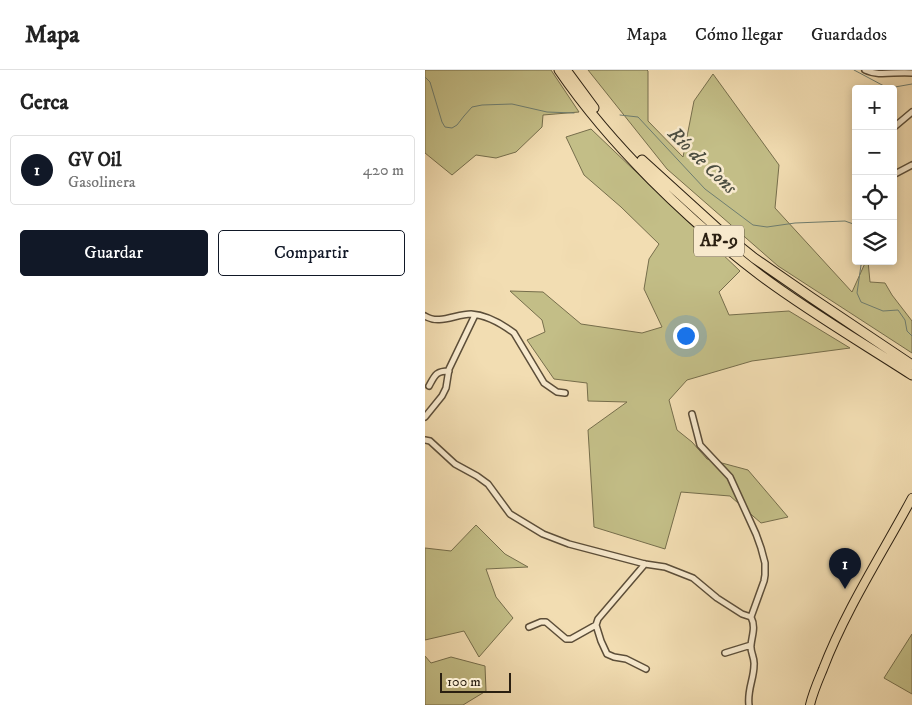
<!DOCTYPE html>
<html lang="es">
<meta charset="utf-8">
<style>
body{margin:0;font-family:"IM FELL DW Pica",serif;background:#f6f6f6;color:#222}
.controls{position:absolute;right:15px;top:15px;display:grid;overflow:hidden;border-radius:5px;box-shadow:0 2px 8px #0003}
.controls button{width:45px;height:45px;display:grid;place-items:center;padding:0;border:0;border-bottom:1px solid #e0e0e0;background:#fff;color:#222;font:25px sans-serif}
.scale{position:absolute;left:15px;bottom:12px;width:71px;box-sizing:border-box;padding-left:5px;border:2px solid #2a1f11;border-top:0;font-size:14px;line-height:18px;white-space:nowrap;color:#2a1f11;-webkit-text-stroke:4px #f7e9cd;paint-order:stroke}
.you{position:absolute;left:260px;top:265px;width:18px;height:18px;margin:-12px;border:4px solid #fff;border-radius:50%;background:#1a73e8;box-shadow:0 0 0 8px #1a73e833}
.badge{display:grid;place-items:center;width:32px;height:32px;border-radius:50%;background:#111827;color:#fff;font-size:16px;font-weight:700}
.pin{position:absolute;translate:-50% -41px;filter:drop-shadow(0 1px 2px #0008)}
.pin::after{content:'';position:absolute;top:26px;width:18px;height:15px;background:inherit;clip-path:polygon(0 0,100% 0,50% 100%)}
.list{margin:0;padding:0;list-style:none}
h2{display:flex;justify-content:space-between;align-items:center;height:65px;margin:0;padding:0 20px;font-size:21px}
h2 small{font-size:16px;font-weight:400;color:#767676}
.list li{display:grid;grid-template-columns:32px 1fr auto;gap:15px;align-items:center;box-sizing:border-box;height:70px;margin:0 10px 10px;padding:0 10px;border:1px solid #e0e0e0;border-radius:5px}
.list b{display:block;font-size:19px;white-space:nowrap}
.list p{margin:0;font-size:16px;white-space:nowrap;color:#767676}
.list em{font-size:16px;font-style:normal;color:#767676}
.actions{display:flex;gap:10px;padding:15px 20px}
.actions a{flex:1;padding:11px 0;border:1px solid #111827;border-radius:5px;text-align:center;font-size:18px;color:#111827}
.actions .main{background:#111827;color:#fff}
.icon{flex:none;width:28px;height:28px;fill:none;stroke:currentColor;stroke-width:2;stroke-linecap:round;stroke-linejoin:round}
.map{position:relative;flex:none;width:487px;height:635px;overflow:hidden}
header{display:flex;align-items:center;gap:30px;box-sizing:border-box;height:70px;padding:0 25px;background:#fff;border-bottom:1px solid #e0e0e0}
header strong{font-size:24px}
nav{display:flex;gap:28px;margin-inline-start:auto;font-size:18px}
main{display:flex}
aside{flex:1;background:#fff}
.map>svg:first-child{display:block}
</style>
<header>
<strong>Mapa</strong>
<nav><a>Mapa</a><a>Cómo llegar</a><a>Guardados</a></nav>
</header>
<main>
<aside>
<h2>Cerca<small></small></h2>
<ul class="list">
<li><span class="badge">1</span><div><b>GV Oil</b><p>Gasolinera</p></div><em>420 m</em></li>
</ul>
<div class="actions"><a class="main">Guardar</a><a>Compartir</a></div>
</aside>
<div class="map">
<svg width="487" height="635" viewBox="0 0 487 635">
<rect width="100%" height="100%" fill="#f2ddb2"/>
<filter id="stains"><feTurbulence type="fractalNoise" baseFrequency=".004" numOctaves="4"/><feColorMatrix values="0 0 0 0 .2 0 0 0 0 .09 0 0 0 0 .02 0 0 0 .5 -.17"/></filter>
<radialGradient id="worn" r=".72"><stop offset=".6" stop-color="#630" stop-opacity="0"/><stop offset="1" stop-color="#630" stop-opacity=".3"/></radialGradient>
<path fill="#c3be87" stroke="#766e4c" d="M 0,0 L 126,0 L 154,42 L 118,45 L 117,57 L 91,82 L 71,88 L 51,85 L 27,105 L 0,83 Z
M 163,0 L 222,0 L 223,1 L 223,51 L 258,87 L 269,31 L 288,4 L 354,95 L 350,138 L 427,222 L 441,191 L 443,191 L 445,212 L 460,213 L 467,225 L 487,251 L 487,283 L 353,196 L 242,99 Z
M 166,59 L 315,201 L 294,222 L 304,245 L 364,241 L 425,278 L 327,291 L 262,310 L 244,330 L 252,360 L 267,372 L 282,389 L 323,400 L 363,447 L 336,453 L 305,426 L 256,422 L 240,479 L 169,457 L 163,360 L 202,332 L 163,331 L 162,313 L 129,309 L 102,270 L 120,262 L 117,250 L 85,221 L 118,222 L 156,254 L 217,263 L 237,257 L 219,219 L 224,189 L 234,174 L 196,137 L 159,105 L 141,67 Z
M 51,455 L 80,484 L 103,497 L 61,499 L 71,527 L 88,548 L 54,587 L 39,561 L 0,570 L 0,478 L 26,481 Z
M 487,564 L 487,624 L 459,608 Z
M 0,586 L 6,593 L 26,587 L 60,596 L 61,621 L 38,635 L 0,635 Z"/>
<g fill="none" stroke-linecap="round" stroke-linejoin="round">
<path stroke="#6e7d70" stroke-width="1" d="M 429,0 L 459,16 L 470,17 L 487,14
M 0,7 L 5,12 L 17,52 L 20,57 L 27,58 L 32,55 L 39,46 L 47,37 L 57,35 L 87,34 L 122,42 L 149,43
M 195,45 L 213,47 L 280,119 L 328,155 L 342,157 L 370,153 L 420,151 L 431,155
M 446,191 L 436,195 L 432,223 L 436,232 L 458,241 L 473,240 L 480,250 L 482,261 L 487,266"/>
<g stroke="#5c4e39" stroke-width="8">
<path id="street" d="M 440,0 C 454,7 471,1 487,3
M 468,58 L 487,42
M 468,105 L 487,95
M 0,246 C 14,255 31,244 46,244 C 62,245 77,254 89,263 L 119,313 L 132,322 L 140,323
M 4,316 C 10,305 11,301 24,301
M 267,344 L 275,375 L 305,407 L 331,464 L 336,478 L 340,493 L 340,505 L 339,511 L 326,547
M 0,347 L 17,326 L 21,318 L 24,299 L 50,245
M 0,370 L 5,371 L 30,394 L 52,406 L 63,414 L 85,444 L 118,464 L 144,474 L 220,494 L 240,497 L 268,508 L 292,528 L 317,544 L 326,547 C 331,557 327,565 326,575 C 325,582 330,588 329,595 C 329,609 322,620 324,635
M 220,494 L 173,549 L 171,555 L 176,571 L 182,584 L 189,587 L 201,589 L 221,599
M 104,557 L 116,552 L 121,552 L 141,569 L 146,569 L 171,555
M 300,583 L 326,575"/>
</g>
<g stroke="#2a1f11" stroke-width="10">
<path id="primary" d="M 385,635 C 388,622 393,611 398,599 C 421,539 457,484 487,428"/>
</g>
<g stroke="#2a1f11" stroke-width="11">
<path id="highway" d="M 134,0 C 186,76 262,149 335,205 C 383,241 436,272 487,305
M 141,0 L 169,38
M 217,90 L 293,159 L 329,188 L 387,228 L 487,295"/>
</g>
<use href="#street" stroke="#f7e9cd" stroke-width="5"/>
<use href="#primary" stroke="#f2ddb2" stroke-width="8"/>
<use href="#highway" stroke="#f2ddb2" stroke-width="9"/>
</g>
<g text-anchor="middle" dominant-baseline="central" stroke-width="5" stroke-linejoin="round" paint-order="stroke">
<rect fill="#f7e9cd" stroke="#685c49" stroke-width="1" x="269" y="155.5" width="50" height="31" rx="4"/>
<g font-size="18" font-weight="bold" fill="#2a1f11">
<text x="294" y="171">AP-9</text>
</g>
<g font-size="20" font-style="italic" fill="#4c4e41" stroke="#f7e9cd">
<text transform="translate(277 91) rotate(44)">Río de Cons</text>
</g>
</g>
<rect width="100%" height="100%" filter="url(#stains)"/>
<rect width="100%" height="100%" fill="url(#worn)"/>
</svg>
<div class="controls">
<button>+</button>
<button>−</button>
<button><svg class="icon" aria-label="locate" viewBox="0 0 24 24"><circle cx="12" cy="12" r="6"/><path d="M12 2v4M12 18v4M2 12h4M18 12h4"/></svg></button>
<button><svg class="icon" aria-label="layers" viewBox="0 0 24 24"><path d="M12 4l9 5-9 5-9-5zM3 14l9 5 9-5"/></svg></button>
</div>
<div class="scale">100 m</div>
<div class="you"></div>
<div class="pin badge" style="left:420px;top:519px">1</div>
</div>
</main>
